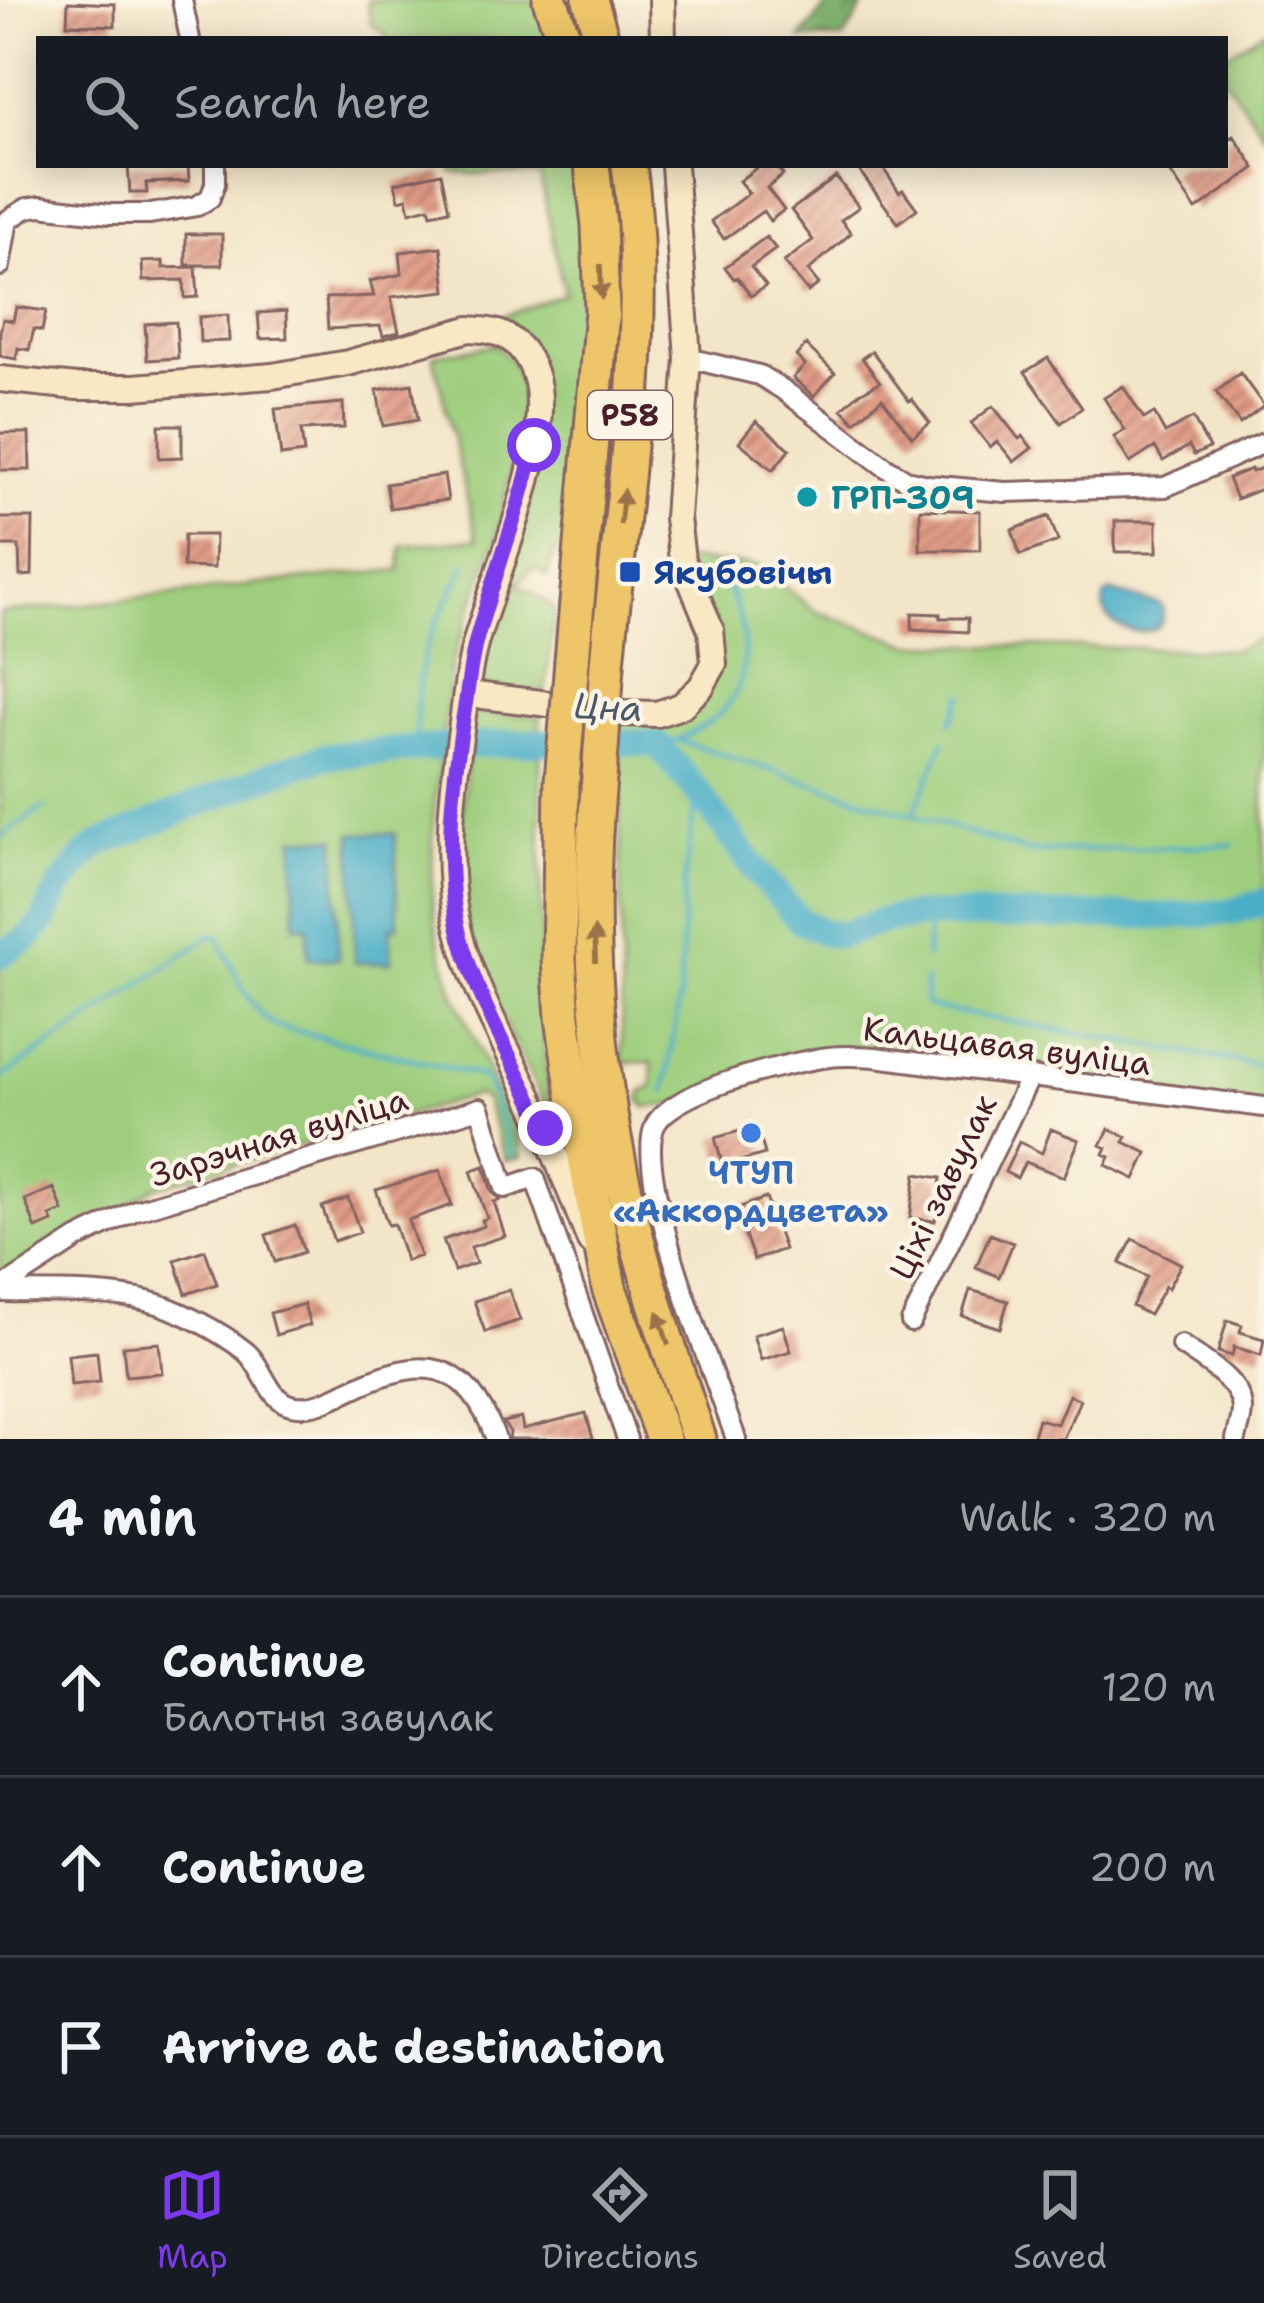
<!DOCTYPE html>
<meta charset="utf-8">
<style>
body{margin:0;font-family:"Shantell Sans",sans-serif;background:#20242c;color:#f1f3f6}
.stop{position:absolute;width:36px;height:36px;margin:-27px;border:9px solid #7c3aed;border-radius:50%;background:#fff}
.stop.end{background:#7c3aed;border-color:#fff;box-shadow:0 3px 12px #0008}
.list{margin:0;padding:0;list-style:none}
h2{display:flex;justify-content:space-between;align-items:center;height:156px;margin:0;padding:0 48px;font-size:51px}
h2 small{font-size:39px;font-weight:400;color:#9ea1a6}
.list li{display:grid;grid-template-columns:78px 1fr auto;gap:36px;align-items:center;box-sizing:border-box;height:180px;padding:0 48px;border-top:3px solid #363941}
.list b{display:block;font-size:45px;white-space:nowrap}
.list p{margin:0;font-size:39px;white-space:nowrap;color:#9ea1a6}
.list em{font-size:39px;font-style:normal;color:#9ea1a6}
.icon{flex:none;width:66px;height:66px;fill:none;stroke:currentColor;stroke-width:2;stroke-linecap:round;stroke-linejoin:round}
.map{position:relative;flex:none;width:1264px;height:1439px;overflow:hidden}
.search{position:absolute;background:#171b24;box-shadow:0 6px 30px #0003;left:36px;right:36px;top:36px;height:132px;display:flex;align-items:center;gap:30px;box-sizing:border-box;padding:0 42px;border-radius:0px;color:#9ea1a6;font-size:45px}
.sheet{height:696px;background:#171b24}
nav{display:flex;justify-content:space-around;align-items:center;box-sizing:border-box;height:168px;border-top:3px solid #363941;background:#171b24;font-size:33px;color:#9ea1a6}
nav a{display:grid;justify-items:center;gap:6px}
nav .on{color:#7c3aed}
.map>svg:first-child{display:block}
</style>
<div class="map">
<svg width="1264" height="1439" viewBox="0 0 1264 1439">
<defs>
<pattern id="forest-crowns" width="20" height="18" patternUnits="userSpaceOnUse" patternTransform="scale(3)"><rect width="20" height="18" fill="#7eb16c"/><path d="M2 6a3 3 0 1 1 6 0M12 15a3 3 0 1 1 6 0" fill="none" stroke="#698f59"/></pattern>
<pattern id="building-hatch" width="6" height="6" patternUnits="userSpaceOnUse" patternTransform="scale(3)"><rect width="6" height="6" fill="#e09b86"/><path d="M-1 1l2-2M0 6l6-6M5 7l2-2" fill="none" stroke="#b87e6e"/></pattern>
</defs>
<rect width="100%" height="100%" fill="#fcf5e5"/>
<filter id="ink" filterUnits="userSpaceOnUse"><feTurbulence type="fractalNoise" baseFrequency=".00833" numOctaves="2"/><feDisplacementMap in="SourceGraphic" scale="24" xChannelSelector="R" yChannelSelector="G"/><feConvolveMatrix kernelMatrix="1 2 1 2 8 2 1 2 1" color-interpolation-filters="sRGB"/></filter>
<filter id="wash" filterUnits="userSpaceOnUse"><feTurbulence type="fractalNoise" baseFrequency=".004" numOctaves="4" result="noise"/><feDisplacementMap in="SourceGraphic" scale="48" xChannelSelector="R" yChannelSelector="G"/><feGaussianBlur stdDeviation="2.7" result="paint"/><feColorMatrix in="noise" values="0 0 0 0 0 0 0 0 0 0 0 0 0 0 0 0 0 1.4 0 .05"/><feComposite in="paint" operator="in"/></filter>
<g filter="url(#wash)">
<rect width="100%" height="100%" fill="#f3e5c8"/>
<path fill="#9ece7d" stroke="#747654" stroke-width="3" d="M 367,0 L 534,0 L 551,39 L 386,39 L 385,33 L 371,24 Z
M 1264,30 L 1264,134 L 1225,79 L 1225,56 Z
M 451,165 L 581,165 L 587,260 L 566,543 L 553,556 L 547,576 L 534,567 L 520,582 L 498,573 L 534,445 L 527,358 L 469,329 L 564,294 L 540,176 L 453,173 Z
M 494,345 L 512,362 L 522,387 L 522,414 L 497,536 L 452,662 L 433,819 L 432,902 L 438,939 L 453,990 L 517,1138 L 521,1158 L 506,1160 L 485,1099 L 476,1095 L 155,1187 L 0,1289 L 0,613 C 134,601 266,581 400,570 L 402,546 L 477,539 L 433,355 Z
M 682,560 L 760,566 L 815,611 L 910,644 L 1236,650 L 1264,637 L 1264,1107 L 835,1056 L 675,1104 L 646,1108 L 640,1099 L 643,1091 L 653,1087 L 652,1062 L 622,1063 L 620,734 L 622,713 L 657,714 L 714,664 Z
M 502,579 L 530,590 L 555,609 L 545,693 L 486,687 L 478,679 Z
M 486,713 L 540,716 L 542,1011 L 549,1115 C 525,1063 496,1010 476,956 C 448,882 464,796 472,719 L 477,714 Z"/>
<path fill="url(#forest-crowns)" stroke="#64684c" stroke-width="3" d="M 831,0 L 867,0 L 844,39 L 800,39 Z"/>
<path fill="#49aec8" stroke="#4a667a" stroke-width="3" d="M 1112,592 L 1159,604 L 1164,609 C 1163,617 1163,623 1155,628 C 1137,638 1095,624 1105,595 Z
M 395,833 L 398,927 L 390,927 L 391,962 L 355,963 L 352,834 Z
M 294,838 L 336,838 L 338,959 L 308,959 L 308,926 L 295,926 Z"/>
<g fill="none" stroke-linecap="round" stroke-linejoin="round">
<path stroke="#49aec8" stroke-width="4.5" d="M 951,722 L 963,694
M 677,740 C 694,732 713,723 726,707 C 757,670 744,615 722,577
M 657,744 L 677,740 L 1029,852 L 1233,845
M 416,750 C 416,711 416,671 431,635 C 441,611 454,588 466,565
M 914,813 L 944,741
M 0,837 L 45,807
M 926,958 L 929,916
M 925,981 L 926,1004 L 934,1008 L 1264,1066
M 0,1079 L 212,935 L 218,936 C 233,966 246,1006 275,1026 L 480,1076 L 488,1083 L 513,1157
M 665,1092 L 680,993 L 684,883 L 697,791"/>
<path stroke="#49aec8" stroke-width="27" d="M 0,955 L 28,938 L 44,921 L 57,891 L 83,858 L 100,844 L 284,769 L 327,756 C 437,748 546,736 657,744 L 697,791 L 758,873 L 801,921 L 821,931 L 841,935 L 886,920 L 919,916 L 1171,916 L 1231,912 L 1264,902"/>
</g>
<g id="blocks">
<path fill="url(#building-hatch)" d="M 68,2 L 115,4 L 115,26 L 67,24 Z
M 1234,136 L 1255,168 L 1196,210 L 1170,172 L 1181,165 L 1225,165 L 1225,142 Z
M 128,165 L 188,165 L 189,181 L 146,183 L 147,193 L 130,193 Z
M 760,165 L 775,165 L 783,175 L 767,188 L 784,210 L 770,221 L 763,211 L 724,239 L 711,221 L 749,193 L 739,181 Z
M 864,165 L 881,165 L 899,192 L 903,190 L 917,209 L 898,223 L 858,169 Z
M 441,173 L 449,210 L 431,214 L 429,207 L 410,212 L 407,198 L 399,200 L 395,183 Z
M 836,177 L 859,207 L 841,220 L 851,233 L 808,271 L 819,284 L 808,292 L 784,262 L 813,240 L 791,210 Z
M 186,234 L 222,234 L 222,265 L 186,265 Z
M 766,237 L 776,249 L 751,267 L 766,286 L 751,296 L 737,277 L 734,279 L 725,267 Z
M 441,247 L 446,291 L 391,297 L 399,332 L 383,336 L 380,326 L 328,329 L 326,298 L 374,296 L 370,281 L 402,274 L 400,252 Z
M 163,261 L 163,268 L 196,267 L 198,297 L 185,298 L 184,280 L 143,281 L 142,262 Z
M 16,307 L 46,311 L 42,331 L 34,329 L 29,350 L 18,348 L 16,359 L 0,356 L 0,332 L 3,319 L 13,321 Z
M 286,311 L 287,338 L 260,339 L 258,313 Z
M 228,315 L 229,341 L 200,342 L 199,317 Z
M 176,322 L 178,358 L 147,360 L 145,324 Z
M 806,345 L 835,373 L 814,396 L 793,378 L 805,365 L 796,356 Z
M 872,351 L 909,401 L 912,399 L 930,423 L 912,437 L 882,398 L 855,422 L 842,409 L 858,394 L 880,382 L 862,358 Z
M 1048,358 L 1082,408 L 1061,423 L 1025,372 Z
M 1240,373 L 1264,406 L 1240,424 L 1216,392 Z
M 412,384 L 418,420 L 383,426 L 377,390 Z
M 1123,386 L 1144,419 L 1154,413 L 1165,433 L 1193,418 L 1209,448 L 1194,455 L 1189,446 L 1163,461 L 1155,447 L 1130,463 L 1114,437 L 1125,430 L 1104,398 Z
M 343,403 L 344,428 L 301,430 L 304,453 L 281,456 L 275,409 Z
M 993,406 L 1019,439 L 1023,436 L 1032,448 L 1014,462 L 997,441 L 990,447 L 971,423 Z
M 756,421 L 790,449 L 773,470 L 739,442 Z
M 159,425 L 182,425 L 182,457 L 159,458 Z
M 0,433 L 29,433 L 30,470 L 0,470 Z
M 1264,467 L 1264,488 L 1236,499 L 1228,478 L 1251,469 L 1252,472 Z
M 444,475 L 448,500 L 390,508 L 386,484 Z
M 920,509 L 980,511 L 980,550 L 920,550 Z
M 1049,516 L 1058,541 L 1020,555 L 1012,530 Z
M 0,518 L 33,518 L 32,575 L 20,576 L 19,546 L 0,546 Z
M 1115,521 L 1157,521 L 1157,552 L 1115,552 Z
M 184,535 L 215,535 L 214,568 L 183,567 Z
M 912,613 L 940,614 L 940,618 L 968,618 L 968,632 L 912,629 Z
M 757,1126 L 765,1154 L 723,1166 L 715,1138 Z
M 1051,1129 L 1079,1140 L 1064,1177 L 1025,1162 L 1017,1178 L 1005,1172 L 1019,1142 L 1042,1153 Z
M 1109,1129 L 1127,1137 L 1124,1142 L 1147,1153 L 1135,1179 L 1106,1165 L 1110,1157 L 1104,1154 L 1107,1148 L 1101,1145 Z
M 484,1166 L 492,1192 L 500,1200 L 494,1202 L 505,1236 L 471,1247 L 476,1263 L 454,1271 L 443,1240 L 484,1226 L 482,1220 L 487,1218 L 471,1171 Z
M 440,1170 L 452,1205 L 408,1220 L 420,1256 L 406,1261 L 394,1224 L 388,1225 L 376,1190 Z
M 916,1174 L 941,1178 L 935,1221 L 910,1218 Z
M 54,1188 L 63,1211 L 50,1216 L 53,1222 L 36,1229 L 25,1200 Z
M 348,1198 L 360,1232 L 334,1241 L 322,1207 Z
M 766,1198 L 784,1249 L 754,1260 L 735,1209 Z
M 295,1225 L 304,1252 L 275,1262 L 266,1235 Z
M 990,1234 L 1013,1243 L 999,1277 L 976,1267 Z
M 1133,1239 L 1181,1264 L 1168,1288 L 1165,1286 L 1149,1315 L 1132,1306 L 1147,1277 L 1120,1263 Z
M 205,1250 L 217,1284 L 186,1294 L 175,1260 Z
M 509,1290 L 520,1320 L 485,1332 L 474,1301 Z
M 970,1290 L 1008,1301 L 1000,1328 L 962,1316 Z
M 304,1304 L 310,1325 L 276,1335 L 270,1313 Z
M 1227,1320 L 1242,1325 L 1240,1332 L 1264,1339 L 1261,1355 L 1234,1347 L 1232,1356 L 1218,1352 Z
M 783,1326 L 791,1351 L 761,1360 L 753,1335 Z
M 159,1343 L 162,1373 L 126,1376 L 123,1346 Z
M 97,1352 L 100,1382 L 71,1385 L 68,1355 Z
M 1069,1395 L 1080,1400 L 1063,1439 L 1032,1439 L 1038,1419 L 1057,1424 Z
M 586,1413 L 593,1439 L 509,1439 L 510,1432 L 503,1422 L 521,1418 L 523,1429 Z"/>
</g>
</g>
<g filter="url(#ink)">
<use href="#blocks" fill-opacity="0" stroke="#856462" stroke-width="3"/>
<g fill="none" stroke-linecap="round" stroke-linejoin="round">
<g stroke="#856462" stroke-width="24">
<path id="street" d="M 182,0 L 190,39
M 0,266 L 8,220 L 27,208 L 40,206 L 110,214 L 150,214 L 197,206 L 210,198 L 215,184 L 215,165
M 688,358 L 759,375 L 782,389 L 884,466 L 906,480 L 928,485 L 1005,492 L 1165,487 L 1264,443
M 0,1289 L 77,1239 L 136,1210 L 480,1108 L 505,1188 L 535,1178 L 627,1439
M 0,1292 C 45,1293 104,1290 147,1301 C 177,1308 221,1332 245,1351 C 263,1365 268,1400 291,1405 C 312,1410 334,1398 352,1389 C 424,1354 467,1359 496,1439
M 911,1322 L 1029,1079
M 1181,1345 C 1202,1360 1241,1380 1242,1409 C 1242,1419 1238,1430 1236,1439
M 736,1439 C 715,1377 635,1182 654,1128 C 667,1090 791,1062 829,1057 C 844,1055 860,1056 875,1057 L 1264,1107"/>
</g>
<g stroke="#856462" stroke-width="30">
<path id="secondary" d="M 662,0 L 663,39
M 0,379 L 77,387 L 134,387 L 272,376 L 348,363 L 469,329 C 481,330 494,330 505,336 C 523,345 535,367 538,388 C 547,451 498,570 478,634 C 469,663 466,693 462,723 C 453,784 445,853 455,913 C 466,975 500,1034 527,1090 C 550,1139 570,1190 590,1241
M 467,694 L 622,713 L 657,714 L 681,706 L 701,687 L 714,664 L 711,630 L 682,560 L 677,518 L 688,358 L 674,165"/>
</g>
<g stroke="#856462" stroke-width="39">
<path id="highway" d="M 550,0 L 564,39
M 590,0 L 602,39
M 572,661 L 602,311 L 599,225 L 592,165
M 607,665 C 621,502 652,328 629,165
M 599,778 C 587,909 594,1045 621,1173 C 640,1264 670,1351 699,1439
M 562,781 L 559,959 L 563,1017 L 575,1102 L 609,1288 L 663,1439"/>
</g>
<use href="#street" stroke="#fff" stroke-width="18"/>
<use href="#secondary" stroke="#f8e8c3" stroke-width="24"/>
<use href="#highway" stroke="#eec569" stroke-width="33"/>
<g stroke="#856462" stroke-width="39" stroke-linecap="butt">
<path id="highway-bridge" d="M 599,778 L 607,665
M 562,781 L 572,661"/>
</g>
<use href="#highway-bridge" stroke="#eec569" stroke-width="33"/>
</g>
<defs><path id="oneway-solid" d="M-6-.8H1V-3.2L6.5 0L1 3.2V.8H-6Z" transform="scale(3)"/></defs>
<g fill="#9c724a">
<use href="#oneway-solid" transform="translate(601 282) rotate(88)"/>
<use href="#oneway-solid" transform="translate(622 507) rotate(-84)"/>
<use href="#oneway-solid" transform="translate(595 945) rotate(-92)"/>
<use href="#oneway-solid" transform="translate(663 1328) rotate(-108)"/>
</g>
</g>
<g fill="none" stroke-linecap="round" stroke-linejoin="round" filter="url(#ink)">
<path stroke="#7c3aed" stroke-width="15" d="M 534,445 C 520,510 495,573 477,637 C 471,658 469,679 466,700 C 454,772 441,865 460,936 C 478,1002 516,1066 545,1128"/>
</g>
<circle fill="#0f9aa8" stroke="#fcf5e5" stroke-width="4.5" cx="807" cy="497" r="12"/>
<rect fill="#1a4fb4" stroke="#fcf5e5" stroke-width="4.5" x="618" y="560" width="24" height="24" rx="6"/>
<circle fill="#3f7fe0" stroke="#fcf5e5" stroke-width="4.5" cx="751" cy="1133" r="12"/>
<g text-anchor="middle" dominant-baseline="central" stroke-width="9" stroke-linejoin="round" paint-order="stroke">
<rect fill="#fcf5e5" stroke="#7f5f63" stroke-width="3" x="588" y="391" width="84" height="48" rx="9"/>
<g font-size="30" font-weight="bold" fill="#4a1f2b">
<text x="630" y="415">Р58</text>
</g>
<g font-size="33" font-weight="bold" fill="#0d838f" stroke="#fcf5e5" text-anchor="start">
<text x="831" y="497">ГРП-309</text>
</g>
<g font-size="33" font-weight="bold" fill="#164399" stroke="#fcf5e5" text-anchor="start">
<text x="654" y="572">Якубовічы</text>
</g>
<g font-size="33" fill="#4a1f2b" stroke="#fcf5e5">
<text transform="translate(1007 1046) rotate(7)">Кальцавая вуліца</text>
<text transform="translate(279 1137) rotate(-17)">Зарэчная вуліца</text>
<text transform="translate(943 1187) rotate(-64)">Ціхі завулак</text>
</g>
<g font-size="33" font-weight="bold" fill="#366cbe" stroke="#fcf5e5">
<text x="751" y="1172">ЧТУП<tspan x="751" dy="38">«Аккордцвета»</tspan></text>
</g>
<g font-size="36" font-style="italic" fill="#4a586a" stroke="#fcf5e5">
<text transform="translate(608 707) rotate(3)">Цна</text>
</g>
</g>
</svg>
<div class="stop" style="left:534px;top:445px"></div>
<div class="stop end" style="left:545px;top:1128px"></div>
<div class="search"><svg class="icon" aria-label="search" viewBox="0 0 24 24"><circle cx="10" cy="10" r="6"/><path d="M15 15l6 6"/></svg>Search here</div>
</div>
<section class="sheet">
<h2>4 min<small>Walk · 320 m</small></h2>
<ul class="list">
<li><svg class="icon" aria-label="ahead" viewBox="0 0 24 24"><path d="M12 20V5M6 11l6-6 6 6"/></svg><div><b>Continue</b><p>Балотны завулак</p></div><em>120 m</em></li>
<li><svg class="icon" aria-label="ahead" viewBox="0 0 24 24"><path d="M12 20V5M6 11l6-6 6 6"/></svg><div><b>Continue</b></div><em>200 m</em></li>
<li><svg class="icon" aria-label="arrive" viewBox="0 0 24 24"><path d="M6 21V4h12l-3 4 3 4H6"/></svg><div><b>Arrive at destination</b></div></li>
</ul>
</section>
<nav>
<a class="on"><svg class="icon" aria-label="map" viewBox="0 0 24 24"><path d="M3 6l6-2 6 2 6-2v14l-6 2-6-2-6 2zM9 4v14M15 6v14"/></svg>Map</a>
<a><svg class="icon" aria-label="directions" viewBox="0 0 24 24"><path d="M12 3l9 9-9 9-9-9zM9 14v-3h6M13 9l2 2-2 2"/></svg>Directions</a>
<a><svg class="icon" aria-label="saved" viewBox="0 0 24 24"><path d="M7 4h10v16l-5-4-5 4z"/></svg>Saved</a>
</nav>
